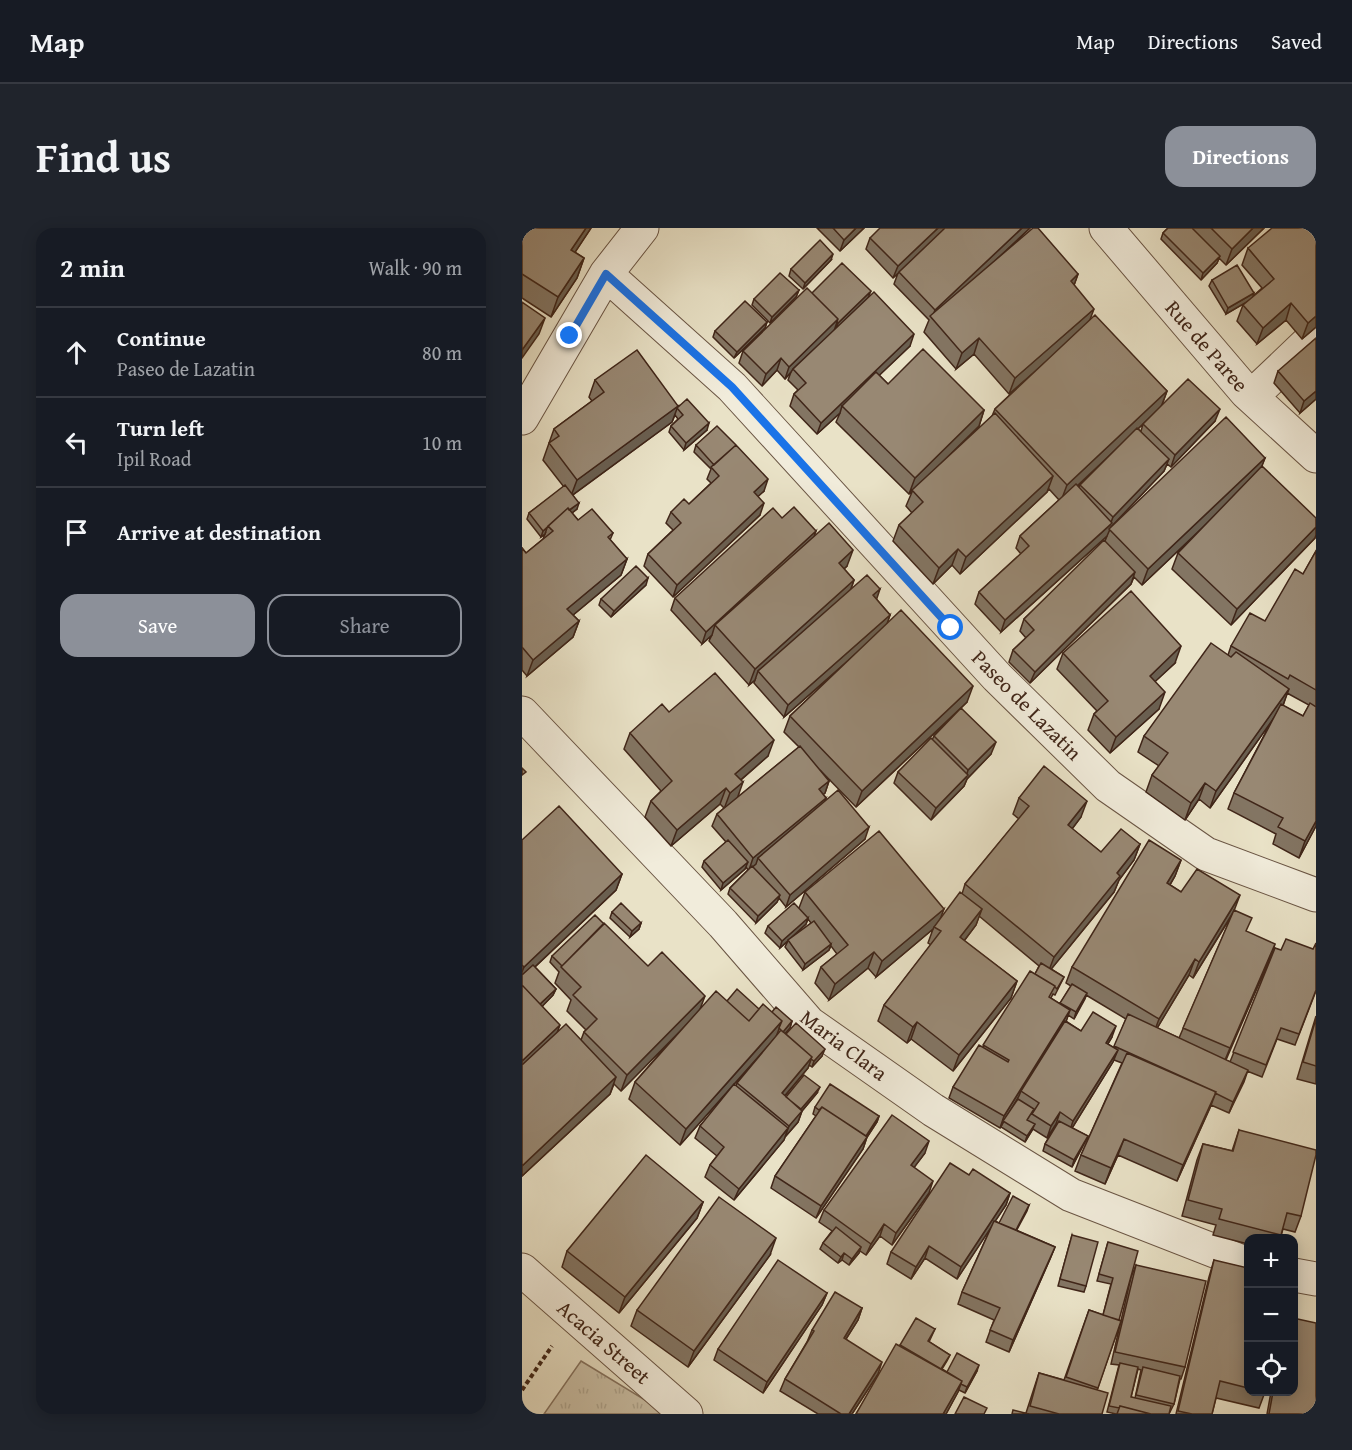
<!DOCTYPE html>
<meta charset="utf-8">
<style>
body{margin:0;font-family:"Gentium Book Plus",serif;background:#20242c;color:#f1f3f6}
.controls{position:absolute;right:18px;bottom:18px;display:grid;overflow:hidden;border-radius:12px;box-shadow:0 3px 15px #0003}
.controls button{width:54px;height:54px;display:grid;place-items:center;padding:0;border:0;border-bottom:2px solid #363941;background:#171b24;color:#f1f3f6;font:30px sans-serif}
.stop{position:absolute;width:18px;height:18px;margin:-14px;border:4px solid #1a73e8;border-radius:50%;background:#fff}
.stop.end{background:#1a73e8;border-color:#fff;box-shadow:0 2px 6px #0008}
.list{margin:0;padding:0;list-style:none}
h2{display:flex;justify-content:space-between;align-items:center;height:78px;margin:0;padding:0 24px;font-size:26px}
h2 small{font-size:20px;font-weight:400;color:#9ea1a6}
.list li{display:grid;grid-template-columns:39px 1fr auto;gap:18px;align-items:center;box-sizing:border-box;height:90px;padding:0 24px;border-top:2px solid #363941}
.list b{display:block;font-size:22px;white-space:nowrap}
.list p{margin:0;font-size:20px;white-space:nowrap;color:#9ea1a6}
.list em{font-size:20px;font-style:normal;color:#9ea1a6}
.actions{display:flex;gap:12px;padding:18px 24px}
.actions a{flex:1;padding:14px 0;border:2px solid #8c9099;border-radius:18px;text-align:center;font-size:21px;color:#8c9099}
.actions .main{background:#8c9099;color:#fff}
.icon{flex:none;width:33px;height:33px;fill:none;stroke:currentColor;stroke-width:2;stroke-linecap:round;stroke-linejoin:round}
.map{position:relative;flex:none;width:794px;height:1186px;overflow:hidden;border-radius:18px}
header{display:flex;align-items:center;gap:36px;box-sizing:border-box;height:84px;padding:0 30px;background:#171b24;border-bottom:2px solid #363941}
header strong{font-size:28px}
nav{display:flex;gap:33px;margin-inline-start:auto;font-size:21px}
.intro{display:flex;align-items:center;justify-content:space-between;box-sizing:border-box;height:144px;padding:0 36px}
h1{margin:0;font-size:42px}
.button{padding:15px 27px;border-radius:18px;background:#8c9099;color:#fff;font-size:21px;font-weight:700}
main{display:flex;gap:36px;padding:0 36px}
aside{flex:1;background:#171b24;border-radius:18px;box-shadow:0 3px 15px #0003}
.map>svg:first-child{display:block}
</style>
<header>
<strong>Map</strong>
<nav><a>Map</a><a>Directions</a><a>Saved</a></nav>
</header>
<div class="intro"><h1>Find us</h1><a class="button">Directions</a></div>
<main>
<aside>
<h2>2 min<small>Walk · 90 m</small></h2>
<ul class="list">
<li><svg class="icon" aria-label="ahead" viewBox="0 0 24 24"><path d="M12 20V5M6 11l6-6 6 6"/></svg><div><b>Continue</b><p>Paseo de Lazatin</p></div><em>80 m</em></li>
<li><svg class="icon" aria-label="left" viewBox="0 0 24 24"><path d="M17 20v-9H6M10 6l-5 5 5 5"/></svg><div><b>Turn left</b><p>Ipil Road</p></div><em>10 m</em></li>
<li><svg class="icon" aria-label="arrive" viewBox="0 0 24 24"><path d="M6 21V4h12l-3 4 3 4H6"/></svg><div><b>Arrive at destination</b></div></li>
</ul>
<div class="actions"><a class="main">Save</a><a>Share</a></div>
</aside>
<div class="map">
<svg width="794" height="1186" viewBox="0 0 794 1186">
<defs>
<pattern id="park-tufts" width="24" height="20" patternUnits="userSpaceOnUse" patternTransform="scale(1.5)"><rect width="24" height="20" fill="#ccc2a9"/><path d="M3 7l-1-3M5 7V3M7 7l1-3M15 17l-1-3M17 17v-4M19 17l1-3" fill="none" stroke="#b0a791"/></pattern>
</defs>
<rect width="100%" height="100%" fill="#e9e2c7"/>
<filter id="stains"><feTurbulence type="fractalNoise" baseFrequency=".00333" numOctaves="4"/><feColorMatrix values="0 0 0 0 .2 0 0 0 0 .09 0 0 0 0 .02 0 0 0 .5 -.17"/></filter>
<radialGradient id="worn" r=".72"><stop offset=".6" stop-color="#630" stop-opacity="0"/><stop offset="1" stop-color="#630" stop-opacity=".3"/></radialGradient>
<path fill="url(#park-tufts)" stroke="#867461" stroke-width="1.5" d="M 59,1133 L 146,1186 L 22,1186 Z"/>
<g fill="none" stroke-linecap="round" stroke-linejoin="round">
<g stroke="#6a5544" stroke-width="35">
<path id="street" d="M 584,0 L 724,164 L 794,228
M 84,46 L 210,159 L 475,449 L 586,558 L 684,626 L 794,667
M 730,168 L 794,107
M 0,190 L 84,46 L 120,0
M 0,485 L 201,696 L 287,795 L 411,882 L 549,967 L 726,1036
M 0,1042 L 164,1186
M 772,1047 L 794,1051"/>
</g>
<path stroke="#402619" stroke-width="4" stroke-dasharray="4.5 3" stroke-linecap="butt" d="M 0,1162 L 30,1118"/>
<use href="#street" stroke="#f1ecdb" stroke-width="33"/>
</g>
<path fill="#837563" stroke="#402619" stroke-width="1.5" fill-rule="evenodd" d="M 0,0 L 69,0 L 53,24 L 62,30 L 55,50 L 29,89 L 0,70 Z
M 295,0 L 342,0 L 318,23 Z
M 508,0 L 485,22 L 556,46 L 552,57 L 569,91 L 645,163 L 640,177 L 693,193 L 649,239 L 645,236 L 642,243 L 588,300 L 743,230 L 739,239 L 793,310 L 709,397 L 650,341 L 656,325 L 676,304 L 620,357 L 612,349 L 609,356 L 508,455 L 487,434 L 491,422 L 504,410 L 498,403 L 502,391 L 583,313 L 585,308 L 479,404 L 453,376 L 457,364 L 499,326 L 494,320 L 498,308 L 537,272 L 527,261 L 525,264 L 438,346 L 430,337 L 411,356 L 371,313 L 377,297 L 390,285 L 384,278 L 390,264 L 387,266 L 314,194 L 318,185 L 295,206 L 268,178 L 272,166 L 276,162 L 266,152 L 269,144 L 263,151 L 255,142 L 240,158 L 217,135 L 221,123 L 290,65 L 346,69 L 388,118 L 357,147 L 366,156 L 462,182 L 457,198 L 410,244 L 470,188 L 473,181 L 509,147 L 487,166 L 452,126 L 434,141 L 402,104 L 407,92 L 372,56 L 376,45 L 371,50 L 344,21 L 348,10 ZM 627,190 L 621,196 L 619,203 L 616,201 ZM 584,231 L 558,257 L 557,259 L 556,258 Z
M 646,0 L 742,0 L 704,37 L 697,30 L 695,35 L 679,52 L 639,11 L 641,5 Z
M 726,20 L 794,99 L 780,111 L 764,92 L 735,116 L 715,93 L 721,77 L 724,74 L 704,86 L 687,58 L 690,52 L 730,69 L 740,60 L 720,37 Z
M 309,32 L 281,61 L 267,48 L 269,41 Z
M 277,62 L 274,69 L 248,95 L 230,77 L 232,71 Z
M 245,94 L 243,100 L 212,130 L 191,109 L 193,103 Z
M 756,143 L 794,171 L 778,185 L 752,155 Z
M 73,152 L 156,178 L 185,202 L 162,222 L 147,204 L 149,198 L 156,191 L 153,187 L 150,194 L 51,267 L 55,281 L 50,285 L 56,292 L 91,305 L 88,312 L 105,331 L 99,347 L 51,387 L 57,393 L 51,409 L 5,448 L 0,442 L 0,320 L 4,325 L 21,311 L 23,306 L 19,309 L 5,291 L 7,285 L 42,259 L 21,232 L 32,201 L 70,173 L 67,169 Z
M 174,217 L 242,263 L 236,268 L 238,287 L 151,369 L 122,338 L 126,326 L 151,302 L 144,295 L 149,284 L 167,276 L 189,255 L 185,251 L 189,241 L 172,224 Z
M 260,290 L 292,309 L 325,338 L 322,341 L 332,352 L 329,361 L 354,371 L 368,387 L 365,395 L 445,474 L 439,480 L 469,526 L 445,551 L 442,558 L 409,592 L 372,555 L 376,544 L 410,512 L 412,508 L 435,484 L 334,579 L 298,542 L 307,553 L 303,565 L 301,566 L 304,570 L 303,573 L 343,611 L 264,679 L 257,670 L 255,674 L 234,695 L 206,666 L 208,660 L 226,642 L 224,639 L 223,641 L 199,662 L 180,639 L 182,633 L 204,614 L 190,598 L 195,586 L 202,580 L 198,576 L 149,618 L 123,589 L 129,573 L 139,563 L 102,521 L 108,505 L 147,484 L 246,528 L 219,552 L 216,569 L 277,519 L 262,504 L 268,488 L 326,433 L 262,489 L 232,455 L 233,452 L 227,457 L 187,413 L 190,407 L 180,416 L 149,382 L 153,370 Z
M 794,323 L 794,598 L 777,630 L 751,616 L 754,606 L 706,581 L 712,565 L 749,494 L 688,580 L 677,571 L 663,592 L 624,564 L 630,547 L 637,538 L 616,524 L 622,508 L 706,427 L 709,418 L 743,393 L 781,346 ZM 765,465 L 787,477 L 781,488 L 761,478 Z
M 124,357 L 89,389 L 77,377 L 79,371 Z
M 541,425 L 653,435 L 633,453 L 637,481 L 588,525 L 566,502 L 572,486 L 575,483 L 535,441 Z
M 497,570 L 559,589 L 550,601 L 579,624 L 618,616 L 612,632 L 597,652 L 592,664 L 529,741 L 542,749 L 533,767 L 531,766 L 529,770 L 538,776 L 549,758 L 544,755 L 550,739 L 659,632 L 653,648 L 648,657 L 659,664 L 712,682 L 725,704 L 749,728 L 704,832 L 708,834 L 753,720 L 794,763 L 773,817 L 755,811 L 740,849 L 725,843 L 707,885 L 689,877 L 655,953 L 596,927 L 583,956 L 553,943 L 559,927 L 600,835 L 592,832 L 550,900 L 566,908 L 563,914 L 550,939 L 521,923 L 523,916 L 534,897 L 534,896 L 525,910 L 511,901 L 503,914 L 479,899 L 480,896 L 478,900 L 427,870 L 431,859 L 461,819 L 513,746 L 517,738 L 457,688 L 454,697 L 442,713 L 495,753 L 489,770 L 431,843 L 389,811 L 385,815 L 356,793 L 362,777 L 409,717 L 406,715 L 411,701 L 354,749 L 346,740 L 307,772 L 293,755 L 299,739 L 315,726 L 309,718 L 307,722 L 281,742 L 263,719 L 266,713 L 258,720 L 243,705 L 246,698 L 277,680 L 283,664 L 419,690 L 440,666 L 443,656 L 497,591 L 491,586 ZM 710,687 L 657,810 L 635,800 L 667,747 L 671,750 ZM 286,691 L 289,695 L 267,712 L 284,696 ZM 564,767 L 604,791 L 592,820 L 586,816 L 590,809 L 559,803 L 544,793 L 546,787 L 552,791 Z
M 0,612 L 100,646 L 94,662 L 13,739 L 34,761 L 31,767 L 20,778 L 36,803 L 59,812 L 62,804 L 64,802 L 45,783 L 49,772 L 33,755 L 37,744 L 28,734 L 30,728 L 126,738 L 179,779 L 205,773 L 250,784 L 270,793 L 268,800 L 263,806 L 300,828 L 290,839 L 287,837 L 286,840 L 263,868 L 264,869 L 295,865 L 280,883 L 276,894 L 263,909 L 262,912 L 212,972 L 183,949 L 188,937 L 195,928 L 173,910 L 178,898 L 214,858 L 215,855 L 244,820 L 158,917 L 107,871 L 113,854 L 154,807 L 99,863 L 92,856 L 88,866 L 0,948 Z
M 90,684 L 119,695 L 117,701 L 108,709 L 88,690 Z
M 794,788 L 794,856 L 775,851 Z
M 293,879 L 357,888 L 355,894 L 345,909 L 341,921 L 294,990 L 249,960 L 253,948 L 294,888 L 291,886 Z
M 717,902 L 779,988 L 773,1004 L 761,1001 L 758,1011 L 726,1011 L 726,1016 L 691,1007 L 694,997 L 660,988 L 675,932 L 681,916 L 710,923 Z
M 403,925 L 392,939 L 407,965 L 370,1017 L 358,1008 L 344,1027 L 338,1023 L 337,1025 L 327,1037 L 320,1032 L 316,1035 L 298,1021 L 301,1015 L 310,1003 L 297,994 L 302,982 Z
M 447,947 L 488,965 L 484,977 L 473,993 L 477,995 L 507,977 L 494,1002 L 533,1019 L 528,1031 L 487,1124 L 464,1114 L 472,1092 L 436,1076 L 440,1064 L 470,997 L 435,1051 L 403,1030 L 389,1051 L 365,1036 L 369,1024 Z
M 181,974 L 175,990 L 97,1085 L 40,1039 L 45,1023 Z
M 550,1007 L 564,1058 L 562,1064 L 536,1058 Z
M 586,1014 L 597,1092 L 599,1093 L 575,1162 L 580,1186 L 490,1186 L 504,1185 L 517,1145 L 542,1152 L 567,1082 L 581,1087 L 589,1056 L 575,1053 Z
M 248,1027 L 166,1139 L 109,1098 L 115,1082 Z
M 692,1032 L 726,1058 L 726,1164 L 743,1164 L 737,1180 L 694,1170 L 690,1186 L 654,1186 L 687,1049 Z
M 614,1037 L 663,1139 L 659,1151 L 658,1151 L 652,1176 L 647,1186 L 594,1186 L 585,1184 L 597,1137 L 589,1136 L 609,1049 ZM 616,1141 L 619,1142 L 613,1170 L 609,1169 Z
M 305,1065 L 300,1077 L 241,1165 L 192,1132 L 196,1121 Z
M 340,1080 L 336,1092 L 324,1111 L 356,1146 L 330,1186 L 296,1186 L 258,1163 L 263,1151 L 285,1114 L 290,1102 Z
M 413,1101 L 407,1114 L 428,1127 L 425,1133 L 420,1141 L 425,1144 L 455,1143 L 443,1165 L 437,1162 L 424,1186 L 334,1186 L 378,1117 Z
M 749,1164 L 771,1164 L 794,1186 L 745,1186 Z"/>
<path fill="#6a5f50" stroke="#402619" stroke-width="1.5" d="M 64,0 L 69,0 L 42,41 L 49,22 Z
M 334,0 L 342,0 L 318,23 L 322,12 Z
M 416,0 L 424,0 L 371,50 L 376,38 Z
M 500,0 L 508,0 L 411,91 L 410,90 L 413,82 Z
M 731,0 L 742,0 L 704,37 L 710,21 Z
M 311,26 L 309,32 L 281,61 L 283,55 Z
M 698,28 L 695,35 L 679,52 L 681,45 Z
M 62,30 L 55,50 L 29,89 L 36,69 Z
M 556,46 L 550,63 L 549,53 Z
M 277,62 L 274,69 L 248,95 L 250,89 Z
M 349,63 L 346,70 L 314,102 L 316,95 Z
M 732,65 L 730,71 L 704,86 L 706,80 Z
M 769,75 L 764,92 L 735,116 L 741,100 Z
M 572,81 L 566,97 L 487,166 L 493,150 Z
M 794,88 L 794,99 L 780,111 L 786,95 Z
M 23,90 L 17,106 L 0,130 L 0,122 Z
M 316,91 L 312,103 L 271,141 L 269,144 L 263,151 L 267,139 Z
M 245,94 L 243,100 L 212,130 L 215,124 Z
M 392,106 L 388,118 L 323,180 L 320,178 L 318,185 L 295,206 L 299,195 Z
M 457,110 L 452,126 L 434,141 L 440,125 Z
M 259,130 L 255,142 L 240,158 L 244,146 Z
M 645,163 L 639,179 L 539,273 L 545,257 Z
M 794,163 L 794,171 L 778,185 L 782,173 Z
M 156,178 L 150,194 L 49,268 L 55,252 Z
M 698,181 L 693,193 L 649,239 L 653,227 Z
M 462,182 L 457,198 L 391,263 L 390,262 L 387,266 L 393,250 Z
M 187,195 L 185,202 L 162,222 L 164,215 Z
M 743,230 L 737,246 L 620,357 L 626,341 Z
M 647,231 L 642,243 L 589,299 L 585,308 L 479,404 L 483,392 L 588,297 L 591,289 Z
M 531,248 L 525,264 L 438,346 L 444,329 Z
M 246,251 L 242,263 L 228,276 L 232,264 Z
M 57,275 L 55,281 L 29,301 L 27,298 Z
M 242,275 L 238,287 L 151,369 L 155,357 Z
M 794,299 L 794,307 L 793,310 L 709,397 L 715,381 Z
M 25,300 L 23,306 L 19,309 L 21,303 Z
M 294,303 L 290,315 L 193,397 L 190,407 L 180,416 L 184,404 Z
M 436,321 L 430,337 L 411,356 L 417,340 Z
M 331,322 L 325,338 L 311,351 L 317,335 Z
M 105,331 L 99,347 L 39,397 L 45,381 Z
M 613,344 L 609,356 L 508,455 L 513,444 Z
M 126,350 L 124,357 L 89,389 L 92,383 Z
M 332,352 L 326,369 L 236,443 L 233,452 L 227,457 L 233,441 Z
M 358,361 L 354,373 L 351,367 Z
M 368,387 L 364,399 L 262,489 L 266,477 Z
M 57,393 L 51,409 L 5,448 L 11,432 Z
M 659,418 L 653,435 L 622,464 L 628,448 Z
M 451,458 L 445,474 L 334,579 L 340,563 Z
M 767,461 L 761,477 L 688,580 L 694,563 Z
M 643,464 L 637,481 L 588,525 L 594,509 Z
M 252,512 L 246,528 L 207,562 L 213,546 Z
M 474,514 L 469,526 L 445,551 L 442,558 L 409,592 L 414,580 L 444,549 L 446,542 Z
M 307,553 L 303,565 L 293,573 L 297,561 Z
M 221,554 L 215,571 L 202,581 L 208,565 Z
M 683,555 L 677,571 L 663,592 L 669,575 Z
M 204,560 L 198,576 L 149,618 L 155,602 Z
M 304,570 L 300,581 L 236,630 L 234,636 L 227,642 L 231,630 Z
M 565,573 L 559,589 L 540,614 L 546,597 Z
M 794,593 L 794,598 L 777,630 L 783,613 Z
M 347,599 L 343,611 L 264,679 L 268,667 Z
M 618,616 L 612,632 L 597,652 L 592,664 L 526,745 L 532,729 L 595,645 Z
M 659,632 L 653,648 L 639,672 L 645,655 Z
M 226,634 L 223,641 L 199,662 L 201,655 Z
M 100,646 L 94,662 L 0,751 L 0,744 L 2,739 Z
M 258,667 L 255,674 L 234,695 L 236,688 Z
M 718,667 L 712,683 L 671,750 L 677,734 Z
M 422,681 L 416,697 L 412,699 L 411,701 L 354,749 L 360,733 Z
M 460,681 L 454,697 L 432,726 L 438,709 Z
M 286,690 L 284,696 L 258,720 L 260,713 Z
M 119,695 L 117,701 L 108,709 L 110,703 Z
M 309,716 L 307,722 L 281,742 L 283,736 Z
M 753,716 L 749,728 L 703,832 L 708,820 Z
M 352,724 L 346,740 L 307,772 L 313,756 Z
M 673,731 L 667,747 L 631,807 L 637,791 Z
M 495,753 L 489,770 L 431,843 L 437,827 Z
M 34,761 L 31,767 L 13,786 L 15,779 Z
M 565,765 L 563,771 L 552,791 L 554,784 Z
M 183,768 L 177,784 L 99,863 L 105,847 Z
M 548,782 L 544,794 L 499,863 L 497,868 L 478,900 L 482,888 Z
M 260,793 L 254,809 L 158,917 L 164,901 Z
M 270,793 L 268,800 L 259,810 L 261,804 Z
M 395,794 L 389,811 L 385,815 L 391,799 Z
M 38,797 L 32,813 L 0,844 L 0,833 Z
M 594,798 L 590,809 L 579,827 L 584,815 Z
M 303,821 L 300,828 L 290,839 L 292,833 Z
M 596,822 L 591,834 L 547,905 L 551,893 Z
M 290,829 L 286,840 L 255,877 L 260,865 Z
M 726,842 L 722,854 L 707,885 L 711,874 Z
M 94,849 L 88,866 L 0,948 L 0,938 Z
M 298,859 L 295,865 L 280,883 L 276,894 L 263,909 L 267,898 L 278,882 Z
M 694,864 L 688,880 L 655,953 L 661,937 Z
M 538,884 L 534,896 L 525,910 L 529,898 Z
M 357,888 L 355,894 L 340,917 L 342,911 Z
M 513,896 L 510,902 L 503,914 L 505,908 Z
M 266,900 L 262,912 L 212,972 L 217,961 Z
M 566,908 L 563,914 L 550,939 L 552,932 Z
M 345,909 L 341,921 L 294,990 L 299,978 Z
M 602,911 L 596,927 L 583,956 L 589,940 Z
M 407,913 L 403,925 L 385,949 L 389,937 Z
M 411,953 L 407,965 L 370,1017 L 374,1005 Z
M 488,965 L 484,977 L 435,1051 L 439,1039 Z
M 181,974 L 175,990 L 97,1085 L 103,1069 Z
M 507,977 L 505,983 L 491,1009 L 493,1003 Z
M 362,996 L 358,1008 L 344,1027 L 349,1016 Z
M 254,1010 L 248,1027 L 166,1139 L 172,1123 Z
M 407,1018 L 403,1030 L 389,1051 L 394,1039 Z
M 339,1019 L 337,1025 L 327,1037 L 330,1031 Z
M 533,1019 L 528,1031 L 487,1124 L 491,1112 Z
M 322,1025 L 320,1032 L 316,1035 L 319,1029 Z
M 305,1065 L 300,1077 L 241,1165 L 245,1154 Z
M 340,1080 L 336,1092 L 317,1122 L 322,1110 Z
M 360,1134 L 356,1146 L 330,1186 L 327,1186 Z
M 457,1137 L 455,1143 L 443,1165 L 445,1159 Z
M 440,1153 L 436,1164 L 424,1186 L 421,1186 Z"/>
<path fill="#988873" stroke="#402619" stroke-width="1.5" d="M 0,0 L 64,0 L 49,22 L 62,30 L 36,69 L 0,46 Z
M 311,0 L 334,0 L 322,12 Z
M 358,0 L 416,0 L 376,38 L 348,10 Z
M 423,0 L 500,0 L 413,82 L 377,44 Z
M 511,0 L 516,0 L 556,46 L 549,53 L 572,81 L 493,150 L 457,110 L 440,125 L 408,88 Z
M 646,0 L 670,0 L 698,28 L 681,45 L 641,5 Z
M 689,0 L 731,0 L 710,21 Z
M 750,0 L 794,0 L 794,88 L 786,95 L 769,75 L 741,100 L 721,77 L 752,51 L 726,20 Z
M 298,12 L 311,26 L 283,55 L 269,41 Z
M 320,35 L 349,63 L 316,95 L 315,94 L 316,91 L 290,65 Z
M 715,37 L 732,65 L 706,80 L 690,52 Z
M 258,45 L 277,62 L 250,89 L 232,71 Z
M 285,60 L 316,91 L 267,139 L 259,130 L 244,146 L 221,123 Z
M 352,64 L 392,106 L 299,195 L 272,166 L 284,155 L 271,141 Z
M 223,73 L 245,94 L 215,124 L 193,103 Z
M 0,74 L 23,90 L 0,122 Z
M 573,87 L 645,163 L 545,257 L 473,181 Z
M 794,110 L 794,163 L 782,173 L 756,143 Z
M 401,121 L 462,182 L 393,250 L 320,178 L 354,144 L 366,156 Z
M 115,122 L 156,178 L 55,252 L 27,215 L 37,208 L 32,201 L 82,164 L 73,152 Z
M 666,151 L 698,181 L 653,227 L 621,196 Z
M 165,171 L 187,195 L 164,215 L 149,198 L 161,187 L 155,180 Z
M 473,185 L 531,248 L 444,329 L 436,321 L 417,340 L 377,297 L 401,274 L 390,262 Z
M 704,189 L 743,230 L 626,341 L 587,301 Z
M 195,198 L 214,217 L 192,237 L 174,217 Z
M 615,200 L 647,231 L 591,289 L 558,257 Z
M 214,217 L 246,251 L 232,264 L 242,275 L 155,357 L 126,326 L 159,295 L 149,284 L 162,271 L 167,276 L 197,248 L 189,239 Z
M 740,238 L 794,290 L 794,299 L 715,381 L 656,325 Z
M 554,256 L 590,295 L 483,392 L 457,364 L 507,318 L 498,308 Z
M 43,257 L 57,275 L 47,282 L 46,280 L 21,303 L 7,285 Z
M 272,279 L 294,303 L 184,404 L 153,370 L 251,280 L 260,290 Z
M 46,280 L 56,292 L 70,281 L 91,305 L 86,309 L 105,331 L 45,381 L 57,393 L 11,432 L 0,419 L 0,320 L 4,325 L 31,303 L 26,298 Z
M 307,295 L 331,322 L 317,335 L 332,352 L 233,441 L 193,397 Z
M 582,312 L 613,344 L 513,444 L 491,422 L 512,402 L 502,391 Z
M 794,323 L 794,462 L 768,447 L 766,451 L 709,418 L 728,385 L 743,393 L 773,341 L 781,346 Z
M 114,338 L 126,350 L 92,383 L 79,371 Z
M 345,347 L 358,361 L 351,367 L 368,387 L 266,477 L 236,443 Z
M 609,363 L 659,418 L 628,448 L 643,464 L 594,509 L 572,486 L 586,473 L 541,425 Z
M 379,382 L 451,458 L 340,563 L 268,488 Z
M 689,415 L 709,429 L 714,424 L 767,461 L 694,563 L 683,555 L 669,575 L 630,547 L 646,525 L 622,508 Z
M 193,445 L 252,512 L 213,546 L 221,554 L 208,565 L 204,560 L 155,602 L 129,573 L 150,553 L 108,505 L 140,476 L 147,484 Z
M 788,475 L 794,479 L 794,593 L 783,613 L 756,599 L 761,590 L 712,565 L 759,476 L 781,488 Z
M 439,480 L 474,514 L 446,542 L 412,508 Z
M 409,510 L 446,547 L 414,580 L 376,544 Z
M 278,518 L 307,553 L 297,561 L 304,570 L 231,630 L 195,586 Z
M 522,538 L 565,573 L 546,597 L 579,624 L 599,601 L 618,616 L 595,645 L 598,648 L 532,729 L 443,656 L 507,578 L 497,570 Z
M 0,540 L 4,544 L 0,547 Z
M 316,562 L 347,599 L 268,667 L 236,630 Z
M 37,578 L 100,646 L 2,739 L 0,737 L 0,612 Z
M 357,603 L 422,681 L 360,733 L 352,724 L 313,756 L 299,739 L 326,717 L 283,664 Z
M 206,612 L 226,634 L 201,655 L 182,633 Z
M 627,612 L 659,632 L 645,655 L 659,664 L 675,641 L 718,667 L 677,734 L 673,731 L 637,791 L 550,739 Z
M 230,638 L 258,667 L 236,688 L 208,660 Z
M 438,664 L 460,681 L 438,709 L 495,753 L 437,827 L 395,794 L 391,799 L 362,777 L 419,703 L 412,699 Z
M 99,675 L 119,695 L 110,703 L 90,684 Z
M 272,675 L 286,690 L 260,713 L 246,698 Z
M 712,682 L 730,690 L 724,703 L 753,716 L 708,820 L 661,800 Z
M 73,687 L 82,696 L 40,738 L 30,728 Z
M 292,693 L 309,716 L 283,736 L 266,712 Z
M 82,695 L 126,738 L 140,724 L 183,768 L 105,847 L 62,804 L 75,791 L 51,767 L 59,759 L 39,739 Z
M 764,711 L 791,721 L 794,715 L 794,762 L 777,806 L 759,800 L 744,837 L 711,824 L 753,720 L 759,722 Z
M 519,735 L 542,749 L 535,761 L 533,759 L 533,758 L 513,746 Z
M 11,737 L 34,761 L 18,776 L 0,757 L 0,747 Z
M 508,743 L 533,758 L 527,769 L 548,782 L 482,888 L 431,859 L 457,817 L 486,834 L 487,832 L 461,817 Z
M 550,756 L 565,765 L 554,784 L 538,775 Z
M 0,757 L 38,797 L 0,833 Z
M 215,761 L 237,781 L 227,793 L 205,773 Z
M 194,763 L 227,793 L 241,776 L 260,793 L 164,901 L 113,854 Z
M 254,779 L 270,793 L 261,804 L 257,800 L 260,793 L 250,784 Z
M 571,784 L 594,798 L 584,815 L 596,822 L 551,893 L 538,884 L 529,898 L 510,886 L 517,875 L 499,863 L 543,793 L 559,803 Z
M 606,786 L 726,842 L 711,874 L 693,865 L 694,864 L 592,818 Z
M 794,791 L 794,838 L 781,834 Z
M 274,795 L 303,821 L 292,833 L 289,831 L 290,829 L 264,806 Z
M 44,796 L 94,849 L 0,938 L 0,837 Z
M 259,802 L 290,829 L 260,865 L 280,883 L 267,898 L 215,855 Z
M 605,825 L 694,864 L 661,937 L 602,911 L 589,940 L 559,927 Z
M 282,847 L 298,859 L 279,881 L 264,869 Z
M 212,856 L 266,900 L 217,961 L 188,937 L 202,919 L 178,898 Z
M 308,856 L 357,888 L 344,908 L 300,879 L 297,882 L 293,879 Z
M 496,871 L 512,881 L 505,892 L 513,896 L 505,908 L 481,893 Z
M 300,879 L 345,909 L 299,978 L 253,948 Z
M 370,887 L 407,913 L 389,937 L 411,953 L 374,1005 L 362,996 L 349,1016 L 302,982 Z
M 537,893 L 566,908 L 552,932 L 523,916 Z
M 717,902 L 794,922 L 794,927 L 779,988 L 765,985 L 759,1007 L 697,991 L 700,981 L 666,972 L 681,916 L 711,923 Z
M 124,927 L 181,974 L 103,1069 L 45,1023 Z
M 428,935 L 447,947 L 451,941 L 488,965 L 439,1039 L 407,1018 L 394,1039 L 369,1024 Z
M 491,968 L 507,977 L 494,1002 L 477,995 Z
M 197,969 L 254,1010 L 172,1123 L 115,1082 Z
M 472,993 L 533,1019 L 491,1112 L 468,1102 L 478,1080 L 440,1064 Z
M 314,999 L 339,1019 L 330,1031 L 322,1025 L 319,1029 L 301,1015 Z
M 550,1007 L 576,1014 L 564,1058 L 538,1051 Z
M 586,1014 L 616,1023 L 597,1092 L 581,1087 L 591,1050 L 577,1046 Z
M 256,1032 L 305,1065 L 245,1154 L 196,1121 Z
M 692,1032 L 726,1040 L 726,1053 L 725,1058 L 726,1058 L 726,1160 L 698,1153 L 690,1186 L 670,1186 L 656,1183 Z
M 614,1037 L 684,1053 L 663,1139 L 593,1124 Z
M 313,1064 L 340,1080 L 322,1110 L 360,1134 L 327,1186 L 319,1186 L 263,1151 L 292,1103 L 290,1102 Z
M 567,1082 L 599,1093 L 576,1160 L 544,1149 Z
M 394,1090 L 413,1101 L 406,1113 L 428,1127 L 419,1141 L 378,1117 Z
M 771,1090 L 794,1095 L 794,1186 L 747,1186 L 751,1164 L 771,1164 Z
M 374,1116 L 440,1153 L 421,1186 L 334,1186 Z
M 435,1125 L 457,1137 L 445,1159 L 439,1156 L 440,1153 L 425,1144 Z
M 598,1135 L 616,1139 L 609,1169 L 649,1178 L 647,1186 L 629,1186 L 598,1178 L 597,1180 L 587,1178 Z
M 621,1139 L 658,1148 L 652,1176 L 614,1167 Z
M 517,1145 L 586,1165 L 580,1186 L 537,1186 L 508,1178 Z
M 442,1169 L 465,1180 L 462,1186 L 433,1186 Z
M 598,1178 L 629,1186 L 595,1186 Z
M 491,1182 L 507,1186 L 490,1186 Z"/>
<g fill="none" stroke-linecap="round" stroke-linejoin="round">
<path stroke="#1a73e8" stroke-width="8" d="M 48,108 L 84,46 L 210,159 L 429,400"/>
</g>
<g text-anchor="middle" dominant-baseline="central" stroke-width="4.5" stroke-linejoin="round" paint-order="stroke">
<g font-size="21" fill="#402619" stroke="#f1ecdb">
<text transform="translate(685 118) rotate(49)">Rue de Paree</text>
<text transform="translate(505 477) rotate(45)">Paseo de Lazatin</text>
<text transform="translate(322 817) rotate(37)">Maria Clara</text>
<text transform="translate(82 1114) rotate(41)">Acacia Street</text>
</g>
</g>
<rect width="100%" height="100%" filter="url(#stains)"/>
<rect width="100%" height="100%" fill="url(#worn)"/>
</svg>
<div class="controls">
<button>+</button>
<button>−</button>
<button><svg class="icon" aria-label="locate" viewBox="0 0 24 24"><circle cx="12" cy="12" r="6"/><path d="M12 2v4M12 18v4M2 12h4M18 12h4"/></svg></button>
</div>
<div class="stop" style="left:429px;top:400px"></div>
<div class="stop end" style="left:48px;top:108px"></div>
</div>
</main>
